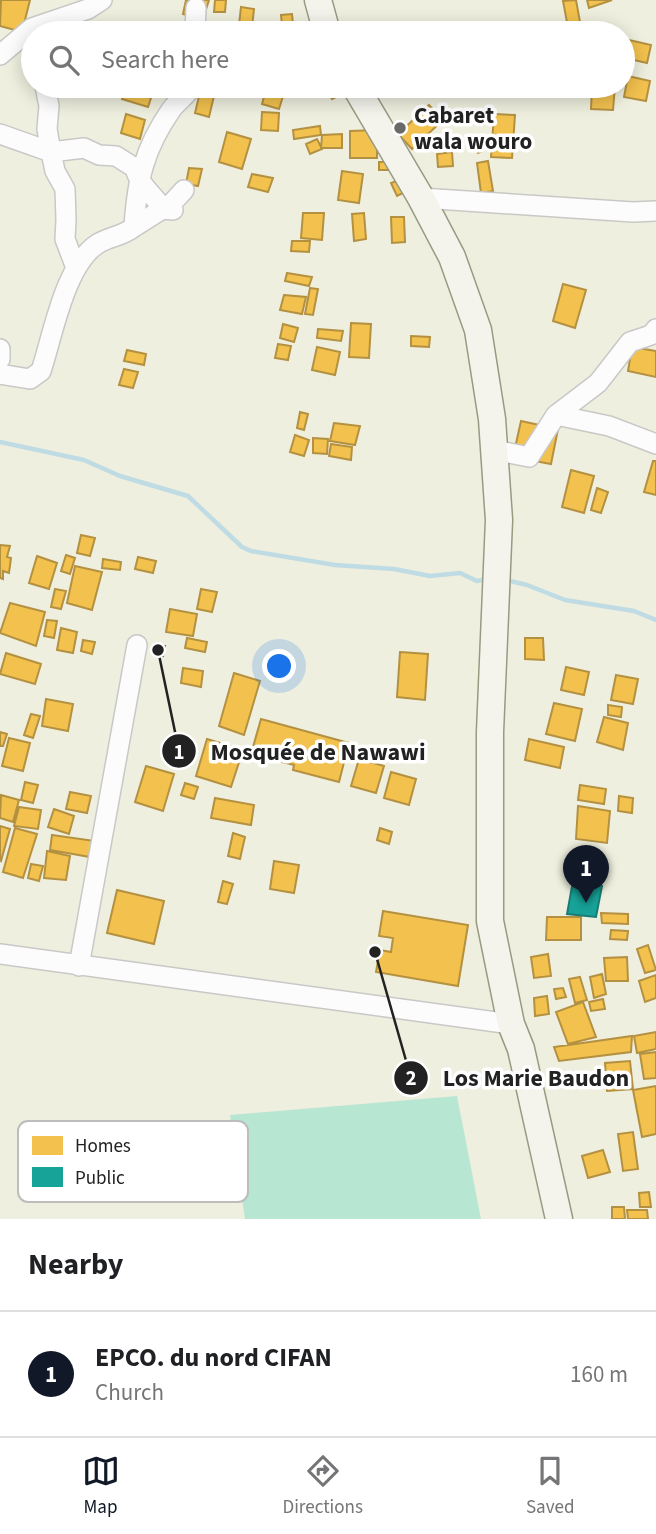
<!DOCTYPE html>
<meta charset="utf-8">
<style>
body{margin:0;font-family:"Source Sans 3",sans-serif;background:#f6f6f6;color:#202124}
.you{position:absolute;left:280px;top:667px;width:24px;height:24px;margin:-18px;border:5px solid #fff;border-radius:50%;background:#1a73e8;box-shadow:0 0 0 10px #1a73e833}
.badge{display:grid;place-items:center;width:46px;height:46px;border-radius:50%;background:#111827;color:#fff;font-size:23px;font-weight:700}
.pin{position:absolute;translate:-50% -58px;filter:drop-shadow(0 2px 4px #0008)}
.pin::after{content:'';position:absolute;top:37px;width:24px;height:21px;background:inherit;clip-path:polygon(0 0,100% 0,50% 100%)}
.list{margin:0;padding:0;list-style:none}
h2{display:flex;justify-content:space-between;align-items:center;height:91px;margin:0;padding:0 28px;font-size:30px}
h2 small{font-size:23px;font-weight:400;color:#757577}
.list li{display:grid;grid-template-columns:46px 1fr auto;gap:21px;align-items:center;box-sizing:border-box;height:126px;padding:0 28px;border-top:2px solid #e0e0e0}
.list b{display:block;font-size:26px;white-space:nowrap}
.list p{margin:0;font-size:23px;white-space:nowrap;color:#757577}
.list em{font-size:23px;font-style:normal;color:#757577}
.icon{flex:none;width:38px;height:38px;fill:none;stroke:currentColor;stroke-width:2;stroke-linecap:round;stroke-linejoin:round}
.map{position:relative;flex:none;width:656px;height:1219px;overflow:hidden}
.search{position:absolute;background:#fff;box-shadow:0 4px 18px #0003;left:21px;right:21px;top:21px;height:77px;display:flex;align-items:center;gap:18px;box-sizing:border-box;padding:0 24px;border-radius:38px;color:#757577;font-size:26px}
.sheet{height:217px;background:#fff}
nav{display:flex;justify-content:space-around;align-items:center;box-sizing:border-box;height:98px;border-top:2px solid #e0e0e0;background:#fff;font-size:19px;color:#757577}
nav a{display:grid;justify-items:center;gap:4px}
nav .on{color:#111827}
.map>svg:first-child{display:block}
</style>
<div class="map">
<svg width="656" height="1219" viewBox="0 0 656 1219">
<rect width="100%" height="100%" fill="#f0eeeb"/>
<path fill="#efefdf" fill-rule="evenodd" d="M 0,0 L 656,0 L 656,1219 L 0,1219 ZM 33,33 L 623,33 L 623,86 L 33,86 Z"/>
<path fill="#b7e6d2" d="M 457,1096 L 481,1219 L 245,1219 L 230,1115 Z"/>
<path fill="#f2c14e" stroke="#b49141" stroke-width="2" d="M 1,0 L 30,0 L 22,32 L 0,26 Z
M 186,0 L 209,0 L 203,19 L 183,14 Z
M 215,0 L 226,0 L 225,12 L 214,12 Z
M 576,0 L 582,33 L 569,33 L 563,1 Z
M 587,0 L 612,0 L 589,8 Z
M 241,7 L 254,9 L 252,27 L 239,25 Z
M 292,14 L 293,24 L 282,25 L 281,15 Z
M 229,26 L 230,33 L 211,33 L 211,27 Z
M 518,27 L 518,33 L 504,33 L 503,28 Z
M 406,28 L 406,33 L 382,33 L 382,30 Z
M 629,40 L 651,45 L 647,63 L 625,58 Z
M 628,76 L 650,81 L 646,101 L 624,97 Z
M 126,86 L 155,86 L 148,107 L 122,99 Z
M 267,86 L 285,90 L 279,109 L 262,104 Z
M 326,86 L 342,86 L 345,92 L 332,99 Z
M 408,86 L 425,86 L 425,91 L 409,94 Z
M 592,86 L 615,86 L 613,110 L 591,109 Z
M 200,92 L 214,96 L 209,117 L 195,113 Z
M 429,105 L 443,120 L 412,149 L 398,134 Z
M 262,112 L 279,113 L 278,131 L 261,130 Z
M 126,114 L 145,120 L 140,139 L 121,133 Z
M 494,114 L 515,115 L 512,158 L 491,157 Z
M 320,126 L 321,135 L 294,139 L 293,130 Z
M 377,130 L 377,158 L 350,158 L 350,131 Z
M 227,132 L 251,139 L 242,169 L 219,162 Z
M 342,134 L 342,148 L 321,148 L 322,135 Z
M 480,137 L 483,151 L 478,153 L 474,138 Z
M 317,139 L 322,149 L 310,154 L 306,144 Z
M 452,152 L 453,166 L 438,167 L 437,154 Z
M 488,161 L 493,191 L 481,193 L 477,163 Z
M 379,162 L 389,162 L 390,170 L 379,170 Z
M 189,168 L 202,169 L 198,186 L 186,184 Z
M 342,171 L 363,174 L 359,203 L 338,200 Z
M 252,174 L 273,178 L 268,192 L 248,187 Z
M 399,180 L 405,192 L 397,196 L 391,183 Z
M 303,213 L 324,213 L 322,240 L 301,238 Z
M 364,213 L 366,239 L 354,241 L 352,214 Z
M 391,217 L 404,217 L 405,242 L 392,243 Z
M 292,241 L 310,241 L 309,252 L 291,251 Z
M 287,273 L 312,277 L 309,286 L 285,281 Z
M 563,284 L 586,290 L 575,328 L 553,321 Z
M 310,288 L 318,289 L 313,315 L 305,314 Z
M 284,295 L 306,297 L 302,314 L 280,310 Z
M 351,323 L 371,324 L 369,358 L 349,357 Z
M 283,324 L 298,328 L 294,342 L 280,338 Z
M 318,329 L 343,331 L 341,341 L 317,338 Z
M 411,336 L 430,337 L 429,347 L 411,346 Z
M 278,344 L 291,346 L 288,360 L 275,358 Z
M 317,347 L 340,352 L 335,375 L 312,370 Z
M 632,347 L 656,351 L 656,377 L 628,371 Z
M 127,350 L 146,354 L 144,365 L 124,361 Z
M 124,369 L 138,372 L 133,388 L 119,385 Z
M 300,412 L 308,414 L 304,430 L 297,428 Z
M 521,421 L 558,429 L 551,464 L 513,457 Z
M 334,423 L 360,426 L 355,445 L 330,441 Z
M 295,435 L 309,440 L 304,456 L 290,452 Z
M 313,438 L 328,439 L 327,454 L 313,453 Z
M 331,444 L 352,447 L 351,460 L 329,456 Z
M 653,461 L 656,461 L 656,495 L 644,492 Z
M 571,470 L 594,476 L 584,513 L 562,507 Z
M 597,488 L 608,492 L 601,513 L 591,510 Z
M 81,535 L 95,538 L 90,556 L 77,553 Z
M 0,545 L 10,546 L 7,557 L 11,558 L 9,573 L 3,571 L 3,579 L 0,578 Z
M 66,555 L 75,558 L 70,574 L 61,571 Z
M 37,556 L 57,563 L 49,589 L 29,583 Z
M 138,557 L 156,561 L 153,573 L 135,569 Z
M 103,559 L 121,562 L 120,570 L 102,568 Z
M 75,566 L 102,572 L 92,610 L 67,603 Z
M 55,589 L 66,591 L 61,609 L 51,607 Z
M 201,589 L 217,592 L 212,612 L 197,609 Z
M 10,603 L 45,612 L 36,646 L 0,633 Z
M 170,609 L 197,614 L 193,636 L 166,632 Z
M 47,620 L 57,621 L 54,638 L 44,636 Z
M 61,628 L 77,632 L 73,653 L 57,650 Z
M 187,638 L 207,642 L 205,652 L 185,648 Z
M 525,638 L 543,638 L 544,660 L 525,659 Z
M 83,640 L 95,642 L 92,654 L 81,651 Z
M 400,652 L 428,654 L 425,700 L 397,697 Z
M 6,653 L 41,664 L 35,684 L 0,674 Z
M 566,667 L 589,672 L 584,695 L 561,690 Z
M 183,668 L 203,671 L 201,687 L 181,683 Z
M 234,673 L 260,681 L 244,735 L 219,726 Z
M 616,675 L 638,679 L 633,704 L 611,700 Z
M 46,699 L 73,704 L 68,731 L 42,726 Z
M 554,703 L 582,709 L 575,741 L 546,734 Z
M 608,705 L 622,707 L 621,717 L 608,715 Z
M 31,714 L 40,716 L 33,738 L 24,735 Z
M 604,717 L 628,723 L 623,750 L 597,742 Z
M 261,719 L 349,743 L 339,782 L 293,770 L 294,765 L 251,754 Z
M 0,732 L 7,734 L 3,746 L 0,746 Z
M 9,738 L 30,743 L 23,771 L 2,766 Z
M 207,739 L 243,750 L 231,787 L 196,776 Z
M 529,739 L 564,747 L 560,768 L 525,760 Z
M 359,759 L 384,766 L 376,793 L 351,786 Z
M 146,766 L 174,774 L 163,811 L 135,802 Z
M 391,772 L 416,779 L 409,805 L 384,798 Z
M 25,782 L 38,785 L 33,803 L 21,800 Z
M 185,783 L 198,787 L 194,799 L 181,795 Z
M 580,785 L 606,789 L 604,804 L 578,800 Z
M 70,792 L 91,796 L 87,813 L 66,809 Z
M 1,795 L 19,800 L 13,822 L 0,818 Z
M 619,796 L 633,798 L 632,813 L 618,811 Z
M 215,798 L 254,805 L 251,825 L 211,818 Z
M 578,806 L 610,811 L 607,843 L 576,839 Z
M 19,807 L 41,810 L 38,829 L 14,826 Z
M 54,809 L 74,816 L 69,834 L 48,827 Z
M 0,826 L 10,829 L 1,861 L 0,860 Z
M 15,828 L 37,834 L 23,878 L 3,872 Z
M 380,828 L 392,832 L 389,844 L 377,840 Z
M 233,833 L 245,837 L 240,859 L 228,856 Z
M 52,835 L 95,841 L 90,857 L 50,850 Z
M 47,851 L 70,856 L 66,880 L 44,878 Z
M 274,861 L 299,865 L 294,893 L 270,889 Z
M 31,864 L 43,866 L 39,881 L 28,878 Z
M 223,881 L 233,884 L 227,904 L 218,902 Z
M 117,890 L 164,901 L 154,944 L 107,933 Z
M 383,911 L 468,925 L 458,986 L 376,972 L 380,950 L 391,952 L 393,938 L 379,936 Z
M 601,913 L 628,914 L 628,924 L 602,923 Z
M 547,917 L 581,917 L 581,940 L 546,940 Z
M 611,930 L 628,931 L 627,940 L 610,939 Z
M 648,945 L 656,970 L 645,973 L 637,949 Z
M 548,954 L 551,976 L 534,978 L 531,957 Z
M 627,957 L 628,981 L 606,981 L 604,958 Z
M 602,974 L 606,994 L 594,998 L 590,977 Z
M 656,975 L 656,998 L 645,1002 L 639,981 Z
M 580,977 L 587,1000 L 575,1003 L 569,979 Z
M 563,988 L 566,997 L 556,999 L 554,989 Z
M 547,996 L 549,1014 L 535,1016 L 534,998 Z
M 603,999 L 605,1009 L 591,1011 L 589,1002 Z
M 583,1002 L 596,1037 L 568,1044 L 556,1012 Z
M 656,1032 L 656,1049 L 637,1053 L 634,1036 Z
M 632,1036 L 631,1052 L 559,1061 L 554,1047 Z
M 656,1052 L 656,1078 L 644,1079 L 640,1054 Z
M 630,1061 L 633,1089 L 607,1091 L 605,1063 Z
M 656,1086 L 656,1134 L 642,1137 L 633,1090 Z
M 633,1132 L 638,1169 L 623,1171 L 618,1134 Z
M 603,1150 L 610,1172 L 588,1178 L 582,1156 Z
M 649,1192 L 651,1207 L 640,1207 L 639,1193 Z
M 612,1207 L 624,1207 L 625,1219 L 612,1219 Z
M 627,1210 L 647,1210 L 648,1219 L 628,1219 Z"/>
<path fill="#17a398" stroke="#1a7c75" stroke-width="2" d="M 155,644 L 165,646 L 163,656 L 154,654 Z
M 573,881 L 602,886 L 596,917 L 567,914 Z"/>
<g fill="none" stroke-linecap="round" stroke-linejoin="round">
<path stroke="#bfdbe3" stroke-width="4.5" d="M 0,442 L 84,460 L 120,476 L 188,496 L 242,547 L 251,551 L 335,565 L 394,569 L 430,576 L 460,573 L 477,581 L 487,579
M 506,580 L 527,585 L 565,600 L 634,611 L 656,620"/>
<g stroke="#c9c8c7" stroke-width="22">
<path id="street" d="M 195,33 L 196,8
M 0,55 L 32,28 L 88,9 L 102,0
M 45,86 L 49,106 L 47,129 L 51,152 L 55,171 L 65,189 L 66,220 L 65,239 L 76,268
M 0,134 L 51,152 L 84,148 L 99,155 L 116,156 L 135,168 C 139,185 153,194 163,209 L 173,210
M 421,198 L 633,212 L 656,211
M 134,227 L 172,203 L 184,190
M 0,349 L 0,359
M 0,374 L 30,379 L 41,371 C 53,335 65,263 99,243 C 111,236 121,237 134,227 C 137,180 144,149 171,110 C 177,101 188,95 192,86
M 556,415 L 598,383 L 630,342 L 651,335 L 656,329
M 494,450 L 529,457 L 556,415 L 609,426 L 656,444
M 0,954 L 511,1024
M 79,966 L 137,645"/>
</g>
<g stroke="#999a82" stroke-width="29">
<path id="secondary" d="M 318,0 L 327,33
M 355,86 L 421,198 L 452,257 L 478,330 L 492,419 L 499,520 L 490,732 L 490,921 L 511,1024 L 521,1049 L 559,1219"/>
</g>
<use href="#street" stroke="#fdfcfc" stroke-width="19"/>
<use href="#secondary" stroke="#f4f4ed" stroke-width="26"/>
</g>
<circle fill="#6a6968" stroke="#fff" stroke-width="2.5" cx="400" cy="128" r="7"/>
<g text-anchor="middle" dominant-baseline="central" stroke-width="7" stroke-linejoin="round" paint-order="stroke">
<g font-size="23" font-weight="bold" fill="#222" stroke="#fff" text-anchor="start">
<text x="414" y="115">Cabaret<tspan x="414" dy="26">wala wouro</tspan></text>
</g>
</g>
<rect x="18" y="1121" width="230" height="81" rx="10" fill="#fff" stroke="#bdbdbd" stroke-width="2"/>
<rect x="32" y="1136" width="31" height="19" fill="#f2c14e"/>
<rect x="32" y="1167" width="31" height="20" fill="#17a398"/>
<g font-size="19" fill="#222">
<text x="75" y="1152">Homes</text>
<text x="75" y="1184">Public</text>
</g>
<path fill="none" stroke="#222" stroke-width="2.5" d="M158 650L179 751M375 952L411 1078"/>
<g fill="#222" stroke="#fff" stroke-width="2.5">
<circle cx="158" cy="650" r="7"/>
<circle cx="375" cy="952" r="7"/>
<circle cx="179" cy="751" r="18"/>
<circle cx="411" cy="1078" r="18"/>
</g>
<g font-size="21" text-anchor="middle" font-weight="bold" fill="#fff">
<text x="179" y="759">1</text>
<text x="411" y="1085">2</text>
</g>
<g font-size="24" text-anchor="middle" font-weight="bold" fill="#222" stroke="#fff" stroke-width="7" stroke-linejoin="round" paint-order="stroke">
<text x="318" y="760">Mosquée de Nawawi</text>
<text x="536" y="1086">Los Marie Baudon</text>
</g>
</svg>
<div class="you"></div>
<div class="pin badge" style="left:586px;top:903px">1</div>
<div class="search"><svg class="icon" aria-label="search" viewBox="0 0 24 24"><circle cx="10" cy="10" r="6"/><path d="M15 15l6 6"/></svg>Search here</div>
</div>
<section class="sheet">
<h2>Nearby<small></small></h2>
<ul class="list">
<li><span class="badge">1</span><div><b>EPCO. du nord CIFAN</b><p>Church</p></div><em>160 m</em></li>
</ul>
</section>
<nav>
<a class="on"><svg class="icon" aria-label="map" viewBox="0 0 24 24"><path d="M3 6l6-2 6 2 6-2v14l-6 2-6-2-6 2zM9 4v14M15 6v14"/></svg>Map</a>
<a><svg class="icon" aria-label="directions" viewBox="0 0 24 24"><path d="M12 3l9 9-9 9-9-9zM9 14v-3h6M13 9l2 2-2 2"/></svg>Directions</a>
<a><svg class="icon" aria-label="saved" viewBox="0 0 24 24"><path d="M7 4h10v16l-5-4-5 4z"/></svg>Saved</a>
</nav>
